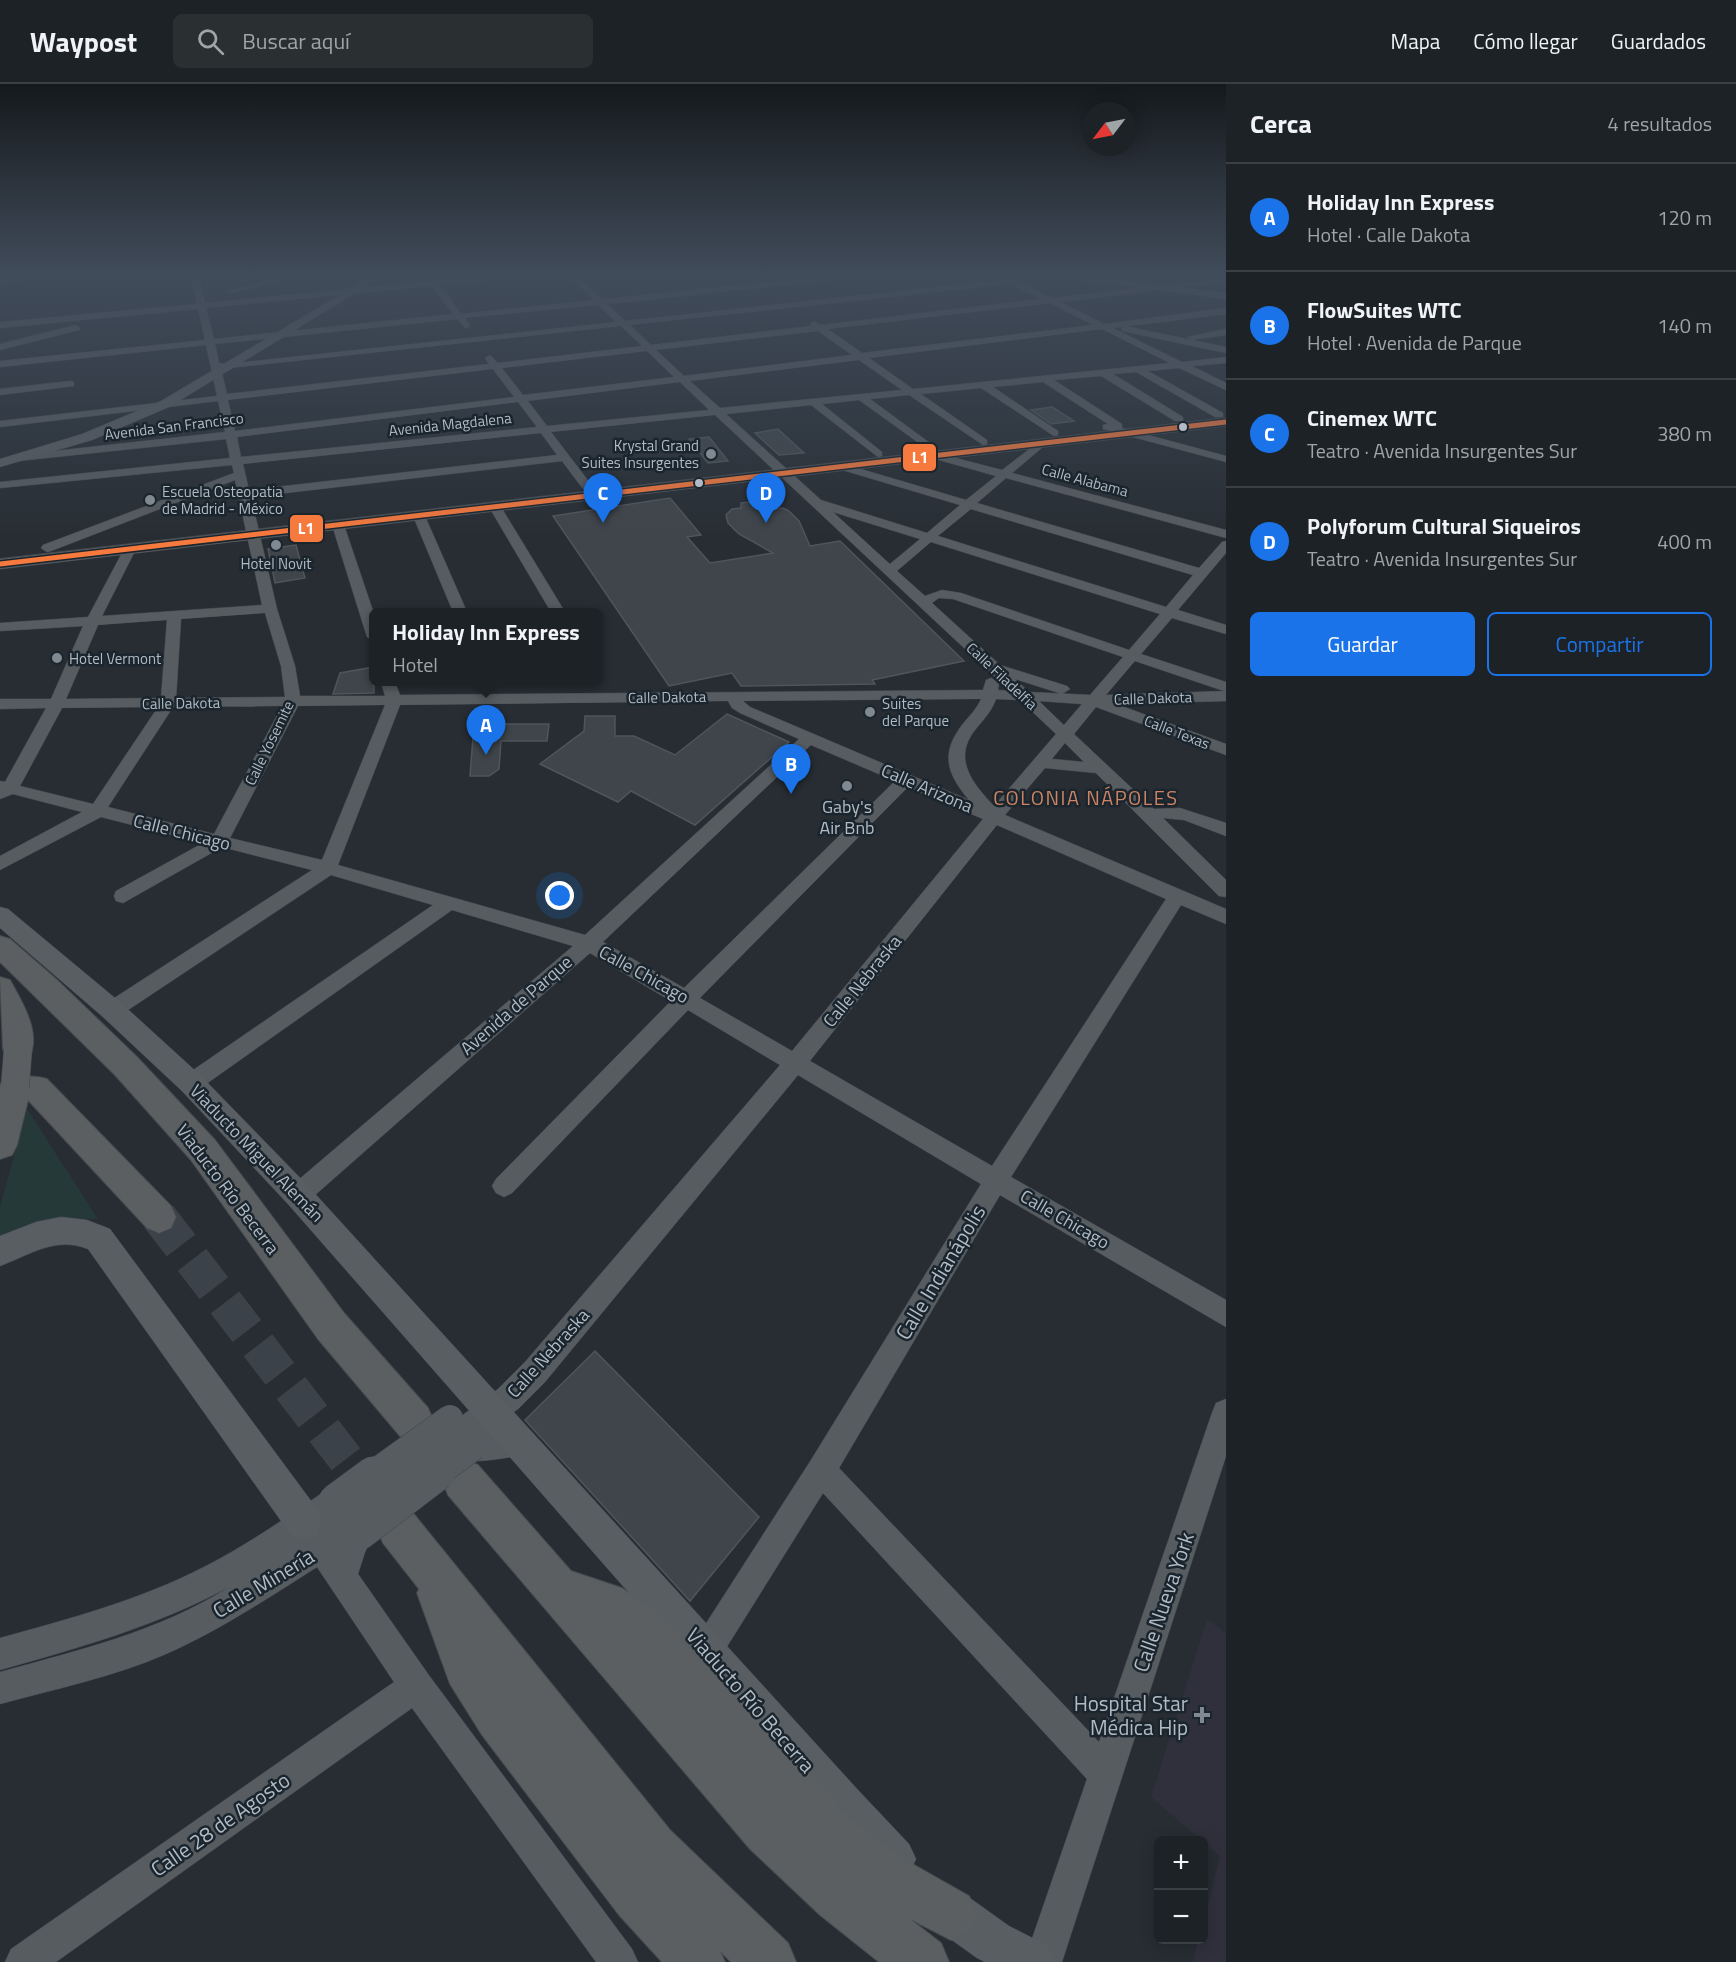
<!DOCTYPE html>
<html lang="es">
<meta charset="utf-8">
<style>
body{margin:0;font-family:"Titillium Web",sans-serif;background:#2a2f32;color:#f1f3f6}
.controls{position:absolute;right:18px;bottom:18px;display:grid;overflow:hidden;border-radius:9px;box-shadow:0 3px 15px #0003}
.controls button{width:54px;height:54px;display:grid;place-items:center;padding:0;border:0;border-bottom:2px solid #3b3f43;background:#1d2226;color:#f1f3f6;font:30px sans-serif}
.compass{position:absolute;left:1082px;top:18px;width:54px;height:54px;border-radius:50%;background:#1d2226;box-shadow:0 3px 15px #0003;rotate:238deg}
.you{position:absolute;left:560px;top:812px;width:21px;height:21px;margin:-15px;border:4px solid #fff;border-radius:50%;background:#1a73e8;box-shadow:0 0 0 9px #1a73e833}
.badge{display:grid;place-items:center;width:39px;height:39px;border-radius:50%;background:#1a73e8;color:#fff;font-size:20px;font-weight:700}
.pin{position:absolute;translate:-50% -50px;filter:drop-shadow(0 2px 3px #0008)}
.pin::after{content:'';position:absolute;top:32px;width:21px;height:18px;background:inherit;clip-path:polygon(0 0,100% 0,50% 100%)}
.popup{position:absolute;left:369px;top:524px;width:234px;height:78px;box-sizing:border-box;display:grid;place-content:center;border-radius:9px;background:#1d2226;filter:drop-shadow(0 2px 4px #0005);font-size:20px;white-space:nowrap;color:#a0a4a7}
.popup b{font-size:22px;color:#f1f3f6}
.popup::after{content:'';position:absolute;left:50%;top:100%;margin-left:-12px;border:12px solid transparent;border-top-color:#1d2226}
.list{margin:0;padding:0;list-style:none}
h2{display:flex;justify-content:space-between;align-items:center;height:78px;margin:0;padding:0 24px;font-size:26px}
h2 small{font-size:20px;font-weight:400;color:#a0a4a7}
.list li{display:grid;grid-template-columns:39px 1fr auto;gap:18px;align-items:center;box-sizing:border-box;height:108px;padding:0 24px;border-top:2px solid #3b3f43}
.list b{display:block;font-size:22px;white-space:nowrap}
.list p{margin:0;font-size:20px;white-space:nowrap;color:#a0a4a7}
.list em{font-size:20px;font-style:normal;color:#a0a4a7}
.actions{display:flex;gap:12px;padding:18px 24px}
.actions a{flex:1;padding:14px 0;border:2px solid #1a73e8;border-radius:9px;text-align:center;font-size:21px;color:#1a73e8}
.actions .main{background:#1a73e8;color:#fff}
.icon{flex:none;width:33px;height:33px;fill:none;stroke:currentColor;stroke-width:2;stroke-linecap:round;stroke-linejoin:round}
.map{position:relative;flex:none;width:1226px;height:1878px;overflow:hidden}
header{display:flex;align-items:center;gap:36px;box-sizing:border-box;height:84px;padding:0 30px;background:#1d2226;border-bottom:2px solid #3b3f43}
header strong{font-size:28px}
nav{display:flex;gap:33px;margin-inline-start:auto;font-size:21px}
.search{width:420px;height:54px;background:#2a2f32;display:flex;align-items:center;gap:15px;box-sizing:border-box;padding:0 21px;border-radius:9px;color:#a0a4a7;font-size:22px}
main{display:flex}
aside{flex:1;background:#1d2226}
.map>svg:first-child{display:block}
</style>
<header>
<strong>Waypost</strong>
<div class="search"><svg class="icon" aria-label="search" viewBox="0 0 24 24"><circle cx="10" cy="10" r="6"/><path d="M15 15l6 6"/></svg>Buscar aquí</div>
<nav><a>Mapa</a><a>Cómo llegar</a><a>Guardados</a></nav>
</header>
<main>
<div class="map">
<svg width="1226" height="1878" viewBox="0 0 1226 1878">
<rect width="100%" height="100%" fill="#272d33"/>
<path fill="#2f303c" d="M 1207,1535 L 1226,1549 L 1226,1878 L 1193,1878 L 1198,1856 L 1204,1856 L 1204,1836 L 1220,1772 L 1151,1713 Z"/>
<path fill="#253939" d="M 27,1025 L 98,1135 C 64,1135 29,1135 0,1155 L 0,1123 Z"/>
<path fill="#3f454a" stroke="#4f555b" stroke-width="1.5" d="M 1052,323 L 1074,337 L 1051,340 L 1031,326 Z
M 778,345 L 792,358 L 804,369 L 779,371 L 755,349 Z
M 709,353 L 728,377 L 708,379 L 689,355 Z
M 670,414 L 701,451 L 687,453 L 710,479 L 773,469 L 739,450 L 728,439 L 726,431 L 732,425 L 741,424 L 741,419 L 750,418 L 758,421 L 765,419 L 774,421 L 774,425 L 783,424 L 789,427 L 799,437 L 810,462 L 840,457 L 964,577 L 872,596 L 875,600 L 741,602 L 732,589 L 669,602 L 553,432 Z
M 296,461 L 305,494 L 275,499 L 268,465 Z
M 374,583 L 374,609 L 333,610 L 340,589 Z
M 727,630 L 789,658 L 695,741 L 631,707 L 618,718 L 540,680 L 584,647 L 585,632 L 615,632 L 615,652 L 634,652 L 675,671 Z
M 474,640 L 549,640 L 547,657 L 501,657 L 499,685 L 489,692 L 470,692 Z
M 595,1267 L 759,1433 L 690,1517 L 525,1336 Z"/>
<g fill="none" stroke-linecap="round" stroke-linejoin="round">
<path stroke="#3c4249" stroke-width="36" stroke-dasharray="36 18" stroke-linecap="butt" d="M 159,1133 L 358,1391"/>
<path stroke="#3c4249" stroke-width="47" stroke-dasharray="47 23" stroke-linecap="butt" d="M 357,1389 L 377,1416"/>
<g stroke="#44494e" stroke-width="1">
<path id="minor" d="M 25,192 L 52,192 L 48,194 L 0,198 L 0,194 Z
M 191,192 L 199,192 L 205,219 L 429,197 L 425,192 L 433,192 L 437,197 L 514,192 L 510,194 L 440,201 L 461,230 L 594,216 L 569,192 L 577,192 L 602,215 L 831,192 L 854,192 L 850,194 L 607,220 L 625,237 L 1002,196 L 997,192 L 1006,192 L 1052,214 L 1226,194 L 1226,198 L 1060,218 L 1104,240 L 1226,224 L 1226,230 L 1113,244 L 1182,278 L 1226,273 L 1226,279 L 1192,282 L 1226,299 L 1226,306 L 1179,284 L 1148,287 L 1223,329 L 1223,333 L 1215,333 L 1136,288 L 1113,290 L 1183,333 L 1183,337 L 1175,337 L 1101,292 L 1054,296 L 1122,340 L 1122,344 L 1226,372 L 1226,378 L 1103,345 L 1103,341 L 1108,340 L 1043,298 L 993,303 L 1058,347 L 1058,351 L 1054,352 L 981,304 L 921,310 L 987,356 L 987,360 L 983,361 L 909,311 L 870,315 L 934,362 L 934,366 L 930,367 L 859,316 L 822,320 L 882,368 L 882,372 L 878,373 L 811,321 L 726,330 L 821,416 L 927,449 L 960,421 L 839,385 L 839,381 L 847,381 L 966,416 L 996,392 L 932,374 L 932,370 L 936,369 L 1002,386 L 1040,357 L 1044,358 L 1044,362 L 1012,389 L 1226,446 L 1226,454 L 1006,394 L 977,419 L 1199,484 L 1222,458 L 1226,457 L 1226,469 L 1178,526 L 1226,541 L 1226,550 L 1172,534 L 1141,570 L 1226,598 L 1226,617 L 1116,620 L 1226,660 L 1226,671 L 1096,623 L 1074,650 L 1154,725 L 1180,724 L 1226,739 L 1226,752 L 1184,736 L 1163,734 L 1226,796 L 1226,813 L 1219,812 L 1096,689 L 1045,684 L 1005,731 L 1226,825 L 1226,840 L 1181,821 L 1011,1093 L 1226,1216 L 1226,1243 L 1000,1111 L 839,1384 L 1099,1658 L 1212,1329 L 1216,1319 L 1226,1315 L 1226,1372 L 1062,1878 L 1024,1878 L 1087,1695 L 823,1409 L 718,1577 L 707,1582 L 696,1577 L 691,1566 L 696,1555 L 811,1376 L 981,1100 L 798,991 L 545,1298 L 518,1325 L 489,1346 C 504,1344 515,1343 529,1349 L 533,1359 L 529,1369 C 522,1372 481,1378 473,1377 C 470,1377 467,1374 464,1373 L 460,1362 L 452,1359 L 448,1349 L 452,1339 L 498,1305 L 525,1278 L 780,981 L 688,926 L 512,1109 L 504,1113 L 496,1109 L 492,1102 L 496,1095 L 671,917 L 590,869 L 306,1119 L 298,1122 L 290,1119 L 286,1111 L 290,1103 L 573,862 L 452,826 L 199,1005 L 191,1008 L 183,1005 L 180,999 L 183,993 L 433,821 L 331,791 L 119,932 L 112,934 L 105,932 L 102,926 L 105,920 L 312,786 L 222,763 L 123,819 L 116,817 L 114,812 L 116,807 L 203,759 L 101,733 L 0,786 L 0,772 L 82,728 L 13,710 L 0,715 L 0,697 L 5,698 L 46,624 L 0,625 L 0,615 L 51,615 L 83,542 L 0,547 L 0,539 L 88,533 L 124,465 L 130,461 L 136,465 L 102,532 L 262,521 L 235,396 L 51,467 L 47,468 L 41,464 L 43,461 L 234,389 L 232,381 L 0,404 L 0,398 L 230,374 L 226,355 L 18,377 L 12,374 L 18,371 L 225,348 L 218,317 L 0,343 L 0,337 L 217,312 L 206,261 L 0,283 L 0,277 L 205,256 L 198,225 L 0,244 L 0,238 L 197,220 ZM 1010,200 L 1041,215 L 821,241 L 814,237 L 810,240 L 811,242 L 651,261 L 630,241 ZM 432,202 L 453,230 L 214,255 L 206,224 ZM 1050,219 L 1093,241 L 862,269 L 828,245 ZM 598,221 L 616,238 L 227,280 L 219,279 L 215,260 L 457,235 L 466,245 L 470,242 L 465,234 ZM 621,242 L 642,262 L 498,279 L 490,271 L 485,274 L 489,280 L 227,310 L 221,285 ZM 1102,245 L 1170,279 L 913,305 L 869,274 ZM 818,247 L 852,271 L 684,292 L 656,266 ZM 647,267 L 674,293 L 523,311 L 502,284 ZM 859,276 L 902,306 L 720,324 L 690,297 ZM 493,285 L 514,313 L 235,347 L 228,316 ZM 680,298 L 709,326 L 547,342 L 528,317 ZM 518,318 L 537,343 L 241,373 L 237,353 ZM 715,331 L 1010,607 L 998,606 L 999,599 L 991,594 L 986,596 L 983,606 L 400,611 L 395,598 L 381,598 L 385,612 L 300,612 L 295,582 L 277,525 L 251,413 L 562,377 L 583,405 L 587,406 L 593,403 L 551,348 ZM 541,349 L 557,371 L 249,406 L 243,380 ZM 971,425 L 1193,491 L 1166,523 L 938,452 ZM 833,428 L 920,455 L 890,480 ZM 931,458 L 1160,530 L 1129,566 L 961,509 L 942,506 L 925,512 L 897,487 ZM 939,514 L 953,515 L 1123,573 L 1090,611 L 1029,608 L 1015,595 L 1062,610 L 1070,605 L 1067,602 L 1000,581 L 932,519 ZM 265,529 L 281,582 L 285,613 L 176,614 L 181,535 ZM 167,536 L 161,614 L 66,615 L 98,541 ZM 1135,577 L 1221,606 L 1226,607 L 1106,611 ZM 981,615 C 977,625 969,632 962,641 C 940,670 947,690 969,716 L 750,623 L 743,617 ZM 996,615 L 1020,616 L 1056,650 L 994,722 C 973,700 952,675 975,646 C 983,636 992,627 996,615 ZM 728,617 L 732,624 L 740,629 L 799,655 L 585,851 L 338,781 L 400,621 ZM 1039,617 L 1082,620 L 1064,641 ZM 385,621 L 322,776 L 230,754 L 298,622 ZM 282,622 L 214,750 L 108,723 L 173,623 ZM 158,623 L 93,720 L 20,702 L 62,624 ZM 1065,659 L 1084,678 L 1052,675 ZM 811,661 L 895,697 L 684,904 L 603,858 ZM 908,703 L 983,735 L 792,967 L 700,914 ZM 997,741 L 1166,815 L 992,1082 L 810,977 Z
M 287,192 L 299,192 L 232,209 L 228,207 Z
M 76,241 L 80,244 L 79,246 L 0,266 L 0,260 Z
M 1125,242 L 1226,263 L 1226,269 L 1122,247 L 1121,245 Z
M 1226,245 L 1226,251 L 1191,256 L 1187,253 Z
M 71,297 L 74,298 L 74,302 L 0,311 L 0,305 Z
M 495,419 L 501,423 L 565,528 L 551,528 L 489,423 Z
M 419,428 L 425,432 L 467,528 L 453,528 L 413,432 Z
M 338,437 L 344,441 L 374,530 L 374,557 L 367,553 L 332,441 Z
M 335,1402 L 345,1407 L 349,1419 L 357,1423 L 361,1436 L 370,1439 L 374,1450 L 365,1468 L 358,1490 L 428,1590 L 632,1865 L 638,1878 L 596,1878 L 412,1624 L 56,1878 L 5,1878 L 11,1865 L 394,1598 L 317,1483 C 268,1514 220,1546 166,1570 C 113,1593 55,1605 0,1620 L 0,1588 C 79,1566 158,1548 229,1503 C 157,1542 78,1564 0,1586 L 0,1554 C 69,1535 140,1516 204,1483 C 247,1461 286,1434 325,1407 Z"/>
</g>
<g stroke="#444a50" stroke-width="1">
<path id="major" d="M 372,192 L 383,192 L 169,323 L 92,356 L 0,383 L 0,375 L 82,350 L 161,317 Z
M 1068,192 L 1092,192 L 1226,209 L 1226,215 L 1073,195 Z
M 1226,334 L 1226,342 L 0,485 L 0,475 Z
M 0,823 L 8,825 L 121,919 L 200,991 L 308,1102 L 858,1706 L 909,1760 L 916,1775 L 909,1790 L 894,1797 L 879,1790 L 828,1736 L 288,1120 L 182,1007 L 103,933 L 0,844 Z
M 61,1133 L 87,1136 L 110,1145 L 317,1425 L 322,1438 L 317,1451 L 304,1456 L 291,1451 L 88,1165 C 55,1152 30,1171 0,1182 L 0,1152 L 36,1138 Z
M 944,1801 L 960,1807 L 1009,1842 L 1048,1862 L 1055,1878 L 985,1878 L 977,1874 L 928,1839 L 922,1823 L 928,1807 Z"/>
</g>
<g stroke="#44494f" stroke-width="2">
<path id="highway" d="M 0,852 L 10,855 L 56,895 L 137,973 L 215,1056 L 344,1229 L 428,1324 L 434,1338 L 428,1352 L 414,1358 L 400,1352 L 318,1255 L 191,1076 L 115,991 L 0,878 Z
M 0,893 L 10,896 C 22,918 42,949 29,974 L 18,977 L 7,974 L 3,965 Z
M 15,990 C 27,994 35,991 47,995 L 171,1122 L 176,1133 L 171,1144 L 159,1149 L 147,1144 L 28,1016 L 17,1061 L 12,1071 L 0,1075 L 0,1001 L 4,994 Z
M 463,1375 L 478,1381 L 571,1487 L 622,1504 L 654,1527 L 852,1736 L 902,1774 L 969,1812 L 977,1830 L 969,1848 L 951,1856 L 910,1835 L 941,1859 L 949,1878 L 879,1878 L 820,1831 L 750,1765 L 448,1411 L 442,1396 L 448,1381 Z
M 398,1423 L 413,1429 L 670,1746 L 788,1859 L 796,1878 L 731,1878 L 720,1867 L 725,1878 L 662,1878 L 619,1831 L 482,1651 L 450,1600 L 417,1509 L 419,1505 L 383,1459 L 377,1444 L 383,1429 Z"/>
</g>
<use href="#minor" fill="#575c61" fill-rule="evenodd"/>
<use href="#major" fill="#595e63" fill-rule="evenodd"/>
<use href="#highway" fill="#5b5f61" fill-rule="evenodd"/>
<g stroke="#44494e" stroke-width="27" stroke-linecap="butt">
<path id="minor-bridge-far1" d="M 371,1391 L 450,1334
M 405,1391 L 462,1349
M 437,1391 L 474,1363"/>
</g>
<g stroke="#44494e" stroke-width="34" stroke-linecap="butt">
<path id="minor-bridge" d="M 335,1417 L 373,1389
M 347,1433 L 407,1389
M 359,1450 L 439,1389"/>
</g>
<g stroke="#44494f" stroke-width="29" stroke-linecap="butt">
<path id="highway-bridge" d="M 15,1003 L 18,965"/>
</g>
<use href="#minor-bridge-far1" stroke="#575c61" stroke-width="26"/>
<use href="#minor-bridge" stroke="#575c61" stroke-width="33"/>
<use href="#highway-bridge" stroke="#5b5f61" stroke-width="28"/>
<g stroke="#1b252d" stroke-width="8">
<path id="bus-1" d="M 0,480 L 1226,338"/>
</g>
<use href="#bus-1" stroke="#f6793e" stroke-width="5"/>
</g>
<linearGradient id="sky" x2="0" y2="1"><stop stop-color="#15191c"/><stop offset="0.42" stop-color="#414c5b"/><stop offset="1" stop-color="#414c5b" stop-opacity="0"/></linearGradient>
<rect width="1226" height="454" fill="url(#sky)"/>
<g fill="#b0bbc5" stroke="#1b252d" stroke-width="2">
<circle cx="1183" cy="343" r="5"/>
<circle cx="699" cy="399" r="5"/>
</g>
<g fill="#808992" stroke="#1b252d" stroke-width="2">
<circle cx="711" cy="370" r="6"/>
<circle cx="150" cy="416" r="6"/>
<circle cx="276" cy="461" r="6"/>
<circle cx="57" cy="574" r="6"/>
<circle cx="870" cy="628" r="6"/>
<circle cx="847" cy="702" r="6"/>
<path d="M1199 1622h6v6h6v6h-6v6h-6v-6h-6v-6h6z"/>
</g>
<g text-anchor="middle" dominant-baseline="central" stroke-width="5" stroke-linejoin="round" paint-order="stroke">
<g font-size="15" fill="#b0bbc5" stroke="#1b252d">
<text transform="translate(450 340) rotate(-6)">Avenida Magdalena</text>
<text transform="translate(174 342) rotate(-7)">Avenida San Francisco</text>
<text transform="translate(1085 396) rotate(15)">Calle Alabama</text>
<text transform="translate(1002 592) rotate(43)">Calle Filadelfia</text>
<text transform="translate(667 613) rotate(-1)">Calle Dakota</text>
<text transform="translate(1153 614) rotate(-2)">Calle Dakota</text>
<text transform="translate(181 619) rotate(-1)">Calle Dakota</text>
<text transform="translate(1177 648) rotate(21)">Calle Texas</text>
<text transform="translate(269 659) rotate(-64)">Calle Yosemite</text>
</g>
<g font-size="15" fill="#b0bbc5" stroke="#1b252d" text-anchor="start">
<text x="699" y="361" text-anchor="end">Krystal Grand<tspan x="699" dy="17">Suites Insurgentes</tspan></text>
<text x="162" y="407">Escuela Osteopatia<tspan x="162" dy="17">de Madrid - México</tspan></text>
<text x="276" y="479" text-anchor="middle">Hotel Novit</text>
<text x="69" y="574">Hotel Vermont</text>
<text x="882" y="619">Suites<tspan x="882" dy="17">del Parque</tspan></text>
</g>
<g font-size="18" fill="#b0bbc5" stroke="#1b252d">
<text transform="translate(927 704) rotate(23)">Calle Arizona</text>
<text transform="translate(182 748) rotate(14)">Calle Chicago</text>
<text transform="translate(644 890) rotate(29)">Calle Chicago</text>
<text transform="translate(862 897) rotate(-51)">Calle Nebraska</text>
<text transform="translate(516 921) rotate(-41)">Avenida de Parque</text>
<text transform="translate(257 1069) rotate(46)">Viaducto Miguel Alemán</text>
<text transform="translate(228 1105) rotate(53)">Viaducto Río Becerra</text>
<text transform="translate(1065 1135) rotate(30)">Calle Chicago</text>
<text transform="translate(548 1269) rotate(-48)">Calle Nebraska</text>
</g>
<g font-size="18" fill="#b0bbc5" stroke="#1b252d">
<text x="847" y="722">Gaby's<tspan x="847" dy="21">Air Bnb</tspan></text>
</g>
<g font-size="20" letter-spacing="1.5" fill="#ce8362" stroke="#1b252d">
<text x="1086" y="713">COLONIA NÁPOLES</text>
</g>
<g font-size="21" fill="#b0bbc5" stroke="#1b252d">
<text transform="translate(940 1188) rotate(-59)">Calle Indianápolis</text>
<text transform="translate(263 1499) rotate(-31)">Calle Minería</text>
<text transform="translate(1163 1518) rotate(-71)">Calle Nueva York</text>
<text transform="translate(751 1616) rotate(49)">Viaducto Río Becerra</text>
<text transform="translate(220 1740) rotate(-35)">Calle 28 de Agosto</text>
</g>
<g font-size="21" fill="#b0bbc5" stroke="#1b252d" text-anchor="end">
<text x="1188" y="1619">Hospital Star<tspan x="1188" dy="24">Médica Hip</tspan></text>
</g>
</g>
<g stroke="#1b252d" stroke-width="2">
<rect x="902" y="359" width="35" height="29" rx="6" fill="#f6793e"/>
<rect x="289" y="430" width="35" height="29" rx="6" fill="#f6793e"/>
</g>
<g font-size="16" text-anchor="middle" font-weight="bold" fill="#fff">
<text x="920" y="379">L1</text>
<text x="306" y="450">L1</text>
</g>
</svg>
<div class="controls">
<button>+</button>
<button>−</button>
</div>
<svg class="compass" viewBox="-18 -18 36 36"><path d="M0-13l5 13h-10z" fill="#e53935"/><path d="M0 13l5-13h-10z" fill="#a0a4a7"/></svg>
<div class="you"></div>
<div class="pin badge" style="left:486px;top:671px">A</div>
<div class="popup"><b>Holiday Inn Express</b>Hotel</div>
<div class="pin badge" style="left:791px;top:710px">B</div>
<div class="pin badge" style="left:603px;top:439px">C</div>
<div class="pin badge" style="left:766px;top:439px">D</div>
</div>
<aside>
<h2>Cerca<small>4 resultados</small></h2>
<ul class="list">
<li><span class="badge">A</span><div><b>Holiday Inn Express</b><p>Hotel · Calle Dakota</p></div><em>120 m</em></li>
<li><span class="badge">B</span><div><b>FlowSuites WTC</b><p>Hotel · Avenida de Parque</p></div><em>140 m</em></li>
<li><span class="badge">C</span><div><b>Cinemex WTC</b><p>Teatro · Avenida Insurgentes Sur</p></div><em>380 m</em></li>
<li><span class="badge">D</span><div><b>Polyforum Cultural Siqueiros</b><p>Teatro · Avenida Insurgentes Sur</p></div><em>400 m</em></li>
</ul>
<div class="actions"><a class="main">Guardar</a><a>Compartir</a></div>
</aside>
</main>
